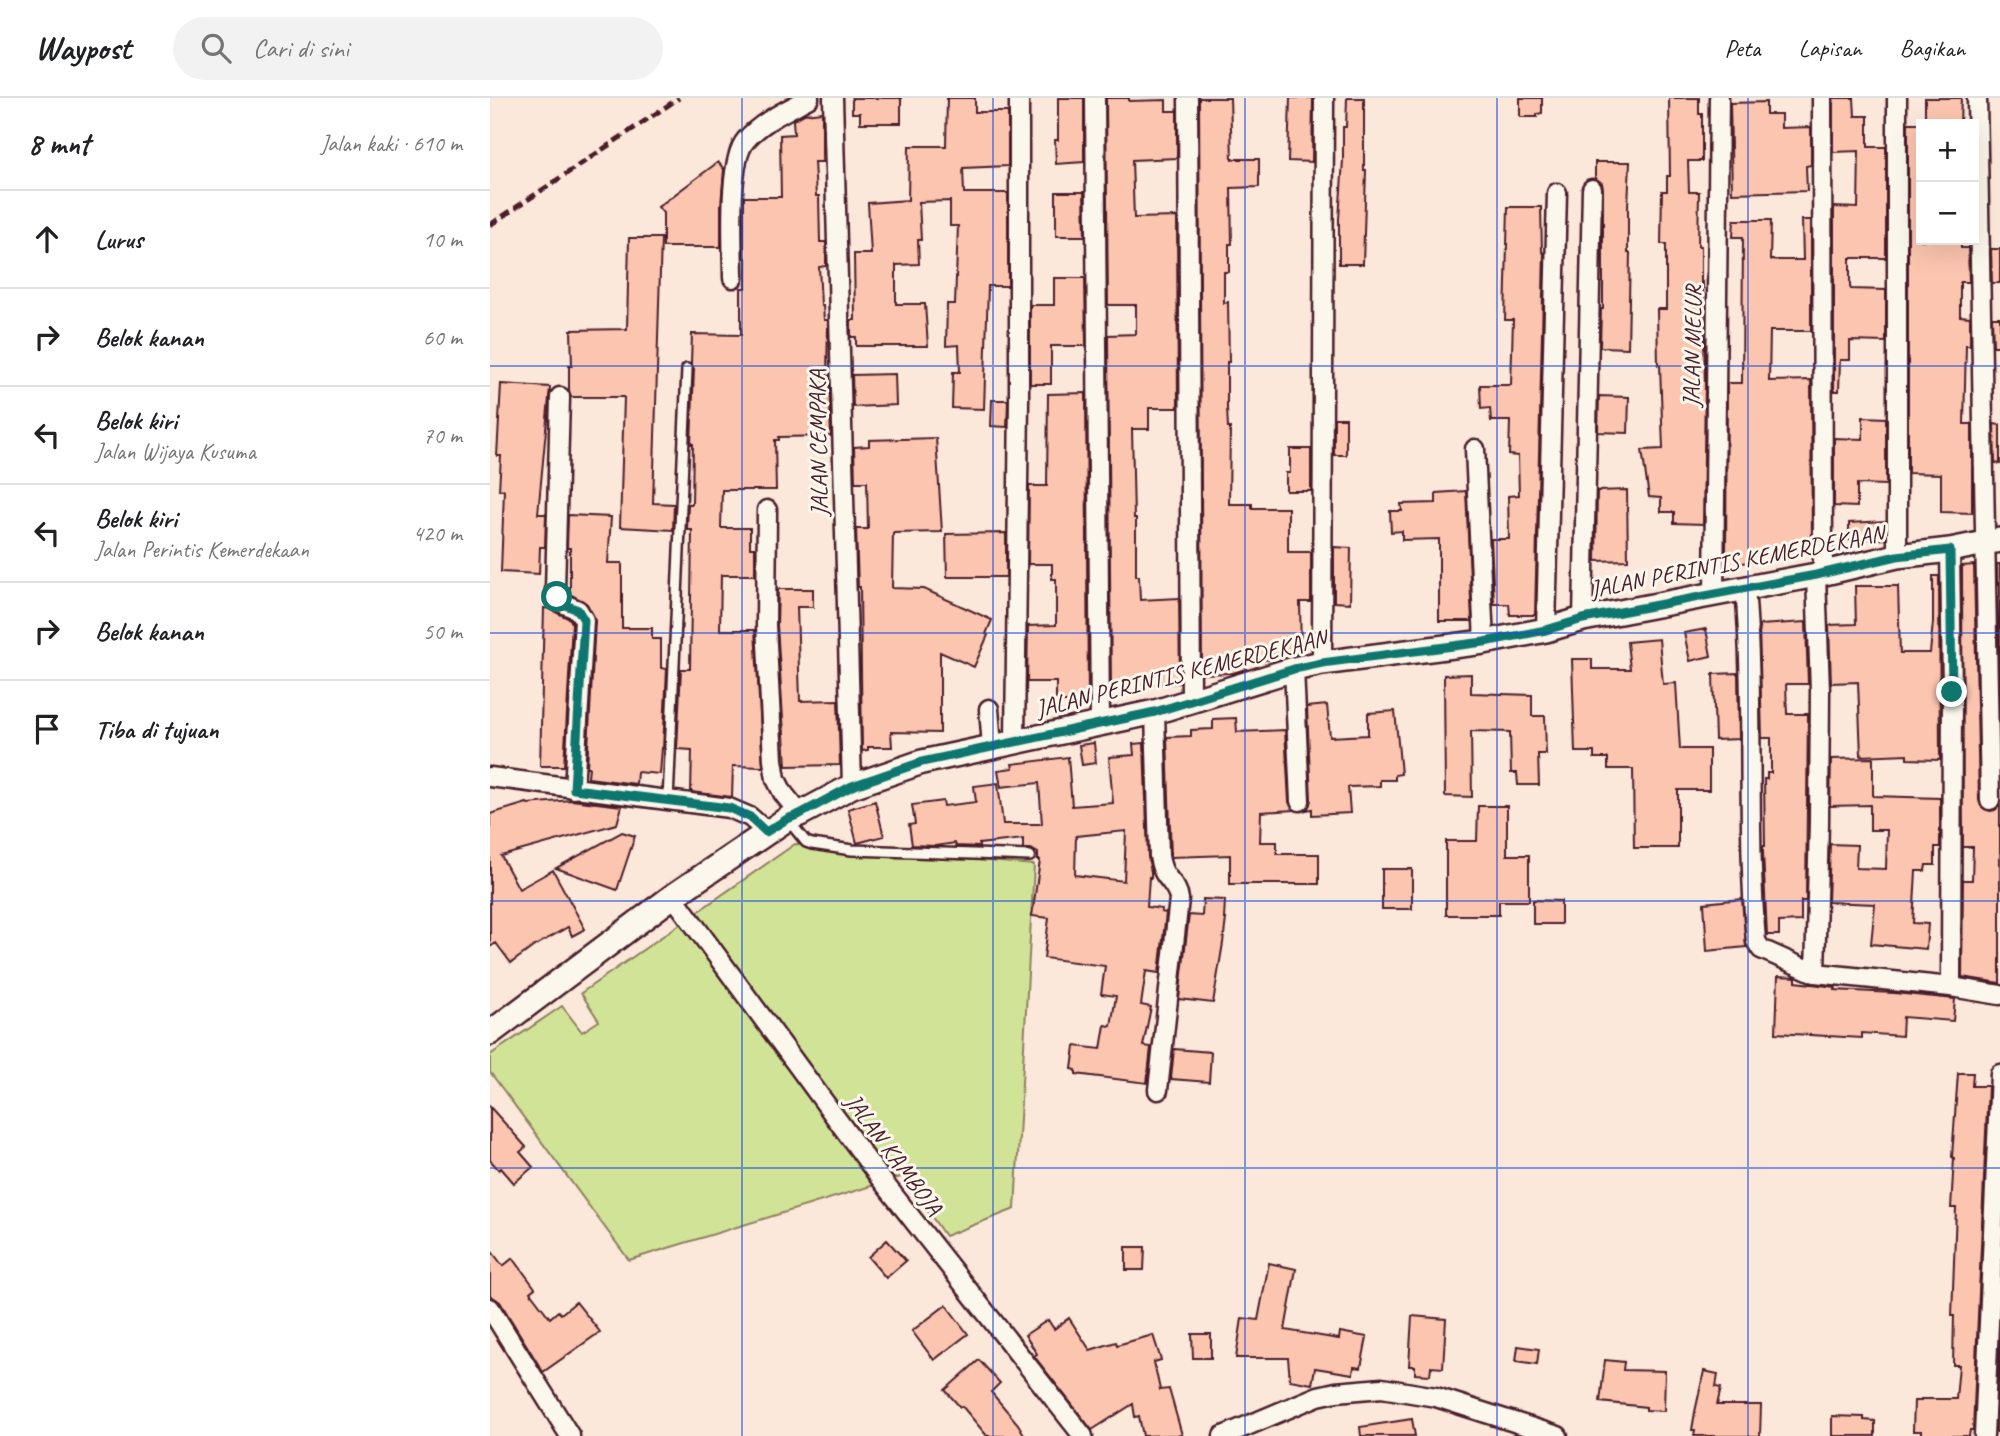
<!DOCTYPE html>
<html lang="id">
<meta charset="utf-8">
<style>
body{margin:0;font-family:Caveat,sans-serif;background:#f2f2f2;color:#202124}
.controls{position:absolute;right:21px;top:21px;display:grid;overflow:hidden;border-radius:0px;box-shadow:0 7px 28px #0002}
.controls button{width:63px;height:63px;display:grid;place-items:center;padding:0;border:0;border-bottom:2px solid #e0e0e0;background:#fff;color:#202124;font:35px sans-serif}
.stop{position:absolute;width:21px;height:21px;margin:-16px;border:5px solid #0f766e;border-radius:50%;background:#fff}
.stop.end{background:#0f766e;border-color:#fff;box-shadow:0 2px 7px #0008}
.list{margin:0;padding:0;list-style:none}
h2{display:flex;justify-content:space-between;align-items:center;height:91px;margin:0;padding:0 28px;font-size:30px}
h2 small{font-size:23px;font-weight:400;color:#757577}
.list li{display:grid;grid-template-columns:46px 1fr auto;gap:21px;align-items:center;box-sizing:border-box;height:98px;padding:0 28px;border-top:2px solid #e0e0e0}
.list b{display:block;font-size:26px;white-space:nowrap}
.list p{margin:0;font-size:23px;white-space:nowrap;color:#757577}
.list em{font-size:23px;font-style:normal;color:#757577}
.icon{flex:none;width:38px;height:38px;fill:none;stroke:currentColor;stroke-width:2;stroke-linecap:round;stroke-linejoin:round}
.map{position:relative;flex:none;width:1510px;height:1338px;overflow:hidden}
header{display:flex;align-items:center;gap:42px;box-sizing:border-box;height:98px;padding:0 35px;background:#fff;border-bottom:2px solid #e0e0e0}
header strong{font-size:33px}
nav{display:flex;gap:38px;margin-inline-start:auto;font-size:24px}
.search{width:490px;height:63px;background:#f2f2f2;display:flex;align-items:center;gap:18px;box-sizing:border-box;padding:0 24px;border-radius:38px;color:#757577;font-size:26px}
main{display:flex}
aside{flex:1;background:#fff}
.map>svg:first-child{display:block}
</style>
<header>
<strong>Waypost</strong>
<div class="search"><svg class="icon" aria-label="search" viewBox="0 0 24 24"><circle cx="10" cy="10" r="6"/><path d="M15 15l6 6"/></svg>Cari di sini</div>
<nav><a>Peta</a><a>Lapisan</a><a>Bagikan</a></nav>
</header>
<main>
<aside>
<h2>8 mnt<small>Jalan kaki · 610 m</small></h2>
<ul class="list">
<li><svg class="icon" aria-label="ahead" viewBox="0 0 24 24"><path d="M12 20V5M6 11l6-6 6 6"/></svg><div><b>Lurus</b></div><em>10 m</em></li>
<li><svg class="icon" aria-label="right" viewBox="0 0 24 24"><path d="M7 20v-9h11M14 6l5 5-5 5"/></svg><div><b>Belok kanan</b></div><em>60 m</em></li>
<li><svg class="icon" aria-label="left" viewBox="0 0 24 24"><path d="M17 20v-9H6M10 6l-5 5 5 5"/></svg><div><b>Belok kiri</b><p>Jalan Wijaya Kusuma</p></div><em>70 m</em></li>
<li><svg class="icon" aria-label="left" viewBox="0 0 24 24"><path d="M17 20v-9H6M10 6l-5 5 5 5"/></svg><div><b>Belok kiri</b><p>Jalan Perintis Kemerdekaan</p></div><em>420 m</em></li>
<li><svg class="icon" aria-label="right" viewBox="0 0 24 24"><path d="M7 20v-9h11M14 6l5 5-5 5"/></svg><div><b>Belok kanan</b></div><em>50 m</em></li>
<li><svg class="icon" aria-label="arrive" viewBox="0 0 24 24"><path d="M6 21V4h12l-3 4 3 4H6"/></svg><div><b>Tiba di tujuan</b></div></li>
</ul>
</aside>
<div class="map">
<svg width="1510" height="1338" viewBox="0 0 1510 1338">
<rect width="100%" height="100%" fill="#fbe8da"/>
<filter id="ink" filterUnits="userSpaceOnUse"><feTurbulence type="fractalNoise" baseFrequency=".0143" numOctaves="2"/><feDisplacementMap in="SourceGraphic" scale="14" xChannelSelector="R" yChannelSelector="G"/><feConvolveMatrix kernelMatrix="1 2 1 2 8 2 1 2 1" color-interpolation-filters="sRGB"/></filter>
<g filter="url(#ink)">
<path fill="#d1e397" stroke="#8e8161" stroke-width="2" d="M 305,746 L 544,767 L 525,1111 L 455,1138 L 414,1078 L 139,1162 L 0,974 L 0,957 L 72,908 L 92,934 L 109,923 L 91,895 Z"/>
<path fill="#fcc5af" stroke="#4a1f2b" stroke-width="2" fill-rule="evenodd" d="M 362,0 L 411,0 L 411,25 L 370,25 L 370,15 L 362,15 Z
M 457,0 L 485,0 L 485,14 L 518,14 L 518,68 L 473,70 L 474,95 L 518,95 L 518,188 L 498,188 L 494,311 L 462,310 L 463,274 L 470,274 L 469,247 L 456,248 L 457,206 L 465,206 L 468,128 L 460,128 L 460,103 L 429,104 L 431,142 L 428,142 L 429,166 L 406,167 L 406,206 L 435,206 L 438,248 L 366,248 L 366,239 L 361,239 L 361,222 L 365,222 L 364,156 L 381,156 L 378,105 L 418,102 L 419,48 L 456,48 Z
M 568,0 L 594,0 L 594,64 L 566,66 L 565,42 L 568,42 Z
M 616,0 L 639,0 L 639,3 L 676,2 L 676,13 L 687,13 L 687,60 L 642,62 L 644,120 L 687,119 L 688,310 L 659,310 L 659,331 L 642,331 L 644,420 L 646,420 L 646,478 L 649,478 L 650,502 L 689,500 L 690,585 L 638,586 L 638,590 L 621,591 L 618,237 L 646,236 L 646,207 L 618,207 Z
M 709,0 L 740,0 L 742,61 L 769,61 L 769,89 L 741,90 L 742,146 L 739,146 L 739,174 L 734,174 L 734,205 L 738,204 L 739,264 L 737,264 L 737,310 L 738,330 L 740,330 L 739,406 L 762,406 L 762,410 L 798,410 L 798,454 L 821,454 L 821,504 L 810,504 L 811,555 L 784,556 L 784,562 L 757,561 L 756,571 L 743,575 L 712,576 Z
M 800,0 L 823,0 L 822,64 L 798,63 Z
M 857,0 L 874,0 L 874,72 L 876,72 L 873,166 L 849,166 L 849,121 L 853,62 L 853,29 L 856,29 Z
M 1030,0 L 1052,0 L 1052,15 L 1047,16 L 1047,19 L 1030,19 Z
M 1179,0 L 1209,0 L 1209,16 L 1212,16 L 1212,63 L 1198,63 L 1199,94 L 1209,94 L 1208,148 L 1211,148 L 1211,185 L 1213,184 L 1215,286 L 1213,426 L 1184,425 L 1184,414 L 1171,414 L 1171,400 L 1159,399 L 1152,352 L 1173,351 L 1170,267 L 1168,267 L 1167,211 L 1176,211 L 1176,146 L 1171,146 L 1172,93 L 1177,93 L 1177,78 L 1180,78 Z
M 1343,0 L 1364,0 L 1365,18 L 1378,18 L 1378,49 L 1396,49 L 1396,160 L 1360,160 L 1360,189 L 1361,191 L 1396,192 L 1396,244 L 1360,243 L 1360,262 L 1350,262 L 1349,293 L 1344,293 L 1344,109 L 1368,110 L 1369,53 L 1343,54 Z
M 1435,0 L 1471,0 L 1470,26 L 1435,26 Z
M 1276,4 L 1276,16 L 1291,16 L 1291,30 L 1321,29 L 1321,67 L 1316,68 L 1317,93 L 1242,95 L 1240,5 Z
M 332,14 L 332,64 L 324,64 L 326,98 L 329,98 L 330,144 L 336,144 L 336,168 L 329,169 L 331,207 L 333,207 L 334,222 L 338,222 L 337,278 L 339,278 L 341,338 L 289,339 L 289,342 L 285,342 L 286,392 L 232,392 L 231,430 L 260,430 L 260,450 L 265,450 L 265,477 L 231,477 L 230,532 L 265,532 L 273,669 L 243,668 L 242,699 L 201,694 L 202,652 L 187,651 L 191,571 L 200,571 L 202,432 L 197,432 L 198,406 L 202,406 L 203,346 L 201,346 L 204,271 L 201,265 L 202,236 L 251,237 L 251,190 L 256,190 L 256,160 L 254,160 L 254,99 L 291,99 L 290,37 L 304,36 L 303,22 L 314,16 Z
M 1418,25 L 1431,25 L 1431,142 L 1471,142 L 1471,150 L 1478,150 L 1479,184 L 1470,184 L 1470,218 L 1480,219 L 1480,247 L 1476,247 L 1474,326 L 1482,326 L 1482,415 L 1451,414 L 1451,376 L 1418,375 Z
M 228,64 L 234,71 L 231,107 L 231,149 L 173,149 L 173,115 L 168,109 Z
M 1105,64 L 1140,64 L 1138,108 L 1138,155 L 1140,155 L 1138,250 L 1110,249 L 1111,211 L 1113,211 L 1113,91 L 1112,85 L 1105,80 Z
M 566,94 L 594,94 L 595,138 L 566,138 Z
M 1018,109 L 1051,109 L 1052,154 L 1054,155 L 1045,517 L 1020,517 L 1019,506 L 1004,506 L 1001,441 L 1019,441 L 1018,398 L 1029,397 L 1028,358 L 1019,357 L 1020,323 L 1001,323 L 1000,310 L 991,311 L 990,287 L 1021,287 L 1023,222 L 1015,222 Z
M 1244,122 L 1281,122 L 1280,162 L 1313,162 L 1312,122 L 1321,122 L 1321,233 L 1280,233 L 1279,283 L 1321,282 L 1322,450 L 1291,453 L 1292,457 L 1269,458 L 1269,464 L 1247,465 L 1246,458 L 1236,458 L 1237,285 L 1252,285 L 1253,139 L 1243,139 Z
M 139,140 L 171,140 L 163,405 L 184,406 L 183,432 L 130,429 L 134,299 L 81,299 L 79,292 L 79,268 L 82,268 L 81,232 L 137,231 Z
M 1501,151 L 1510,151 L 1510,185 L 1502,185 Z
M 564,180 L 595,180 L 596,248 L 561,248 L 561,286 L 540,286 L 540,207 L 564,207 Z
M 1502,219 L 1510,219 L 1510,248 L 1503,248 Z
M 405,276 L 406,307 L 363,309 L 362,277 Z
M 11,286 L 60,289 L 48,416 L 56,416 L 55,449 L 50,449 L 49,476 L 11,474 L 14,392 L 9,392 L 11,358 L 7,358 Z
M 596,295 L 598,604 L 566,604 L 566,584 L 537,584 L 538,528 L 566,527 L 566,481 L 562,481 L 562,466 L 538,466 L 539,388 L 557,388 L 558,296 Z
M 1109,298 L 1139,299 L 1138,335 L 1108,334 Z
M 502,302 L 518,302 L 517,329 L 501,328 Z
M 1373,319 L 1396,320 L 1396,387 L 1367,386 L 1367,409 L 1344,408 L 1344,340 L 1373,341 Z
M 844,320 L 856,320 L 856,357 L 844,357 Z
M 1504,326 L 1510,327 L 1510,366 L 1505,365 Z
M 446,340 L 452,434 L 403,435 L 402,490 L 434,491 L 502,522 L 496,536 L 498,537 L 484,569 L 450,554 L 450,635 L 401,634 L 402,649 L 378,649 L 378,652 L 372,653 L 370,489 L 368,489 L 366,431 L 378,431 L 377,384 L 365,384 L 364,349 L 379,348 L 379,342 Z
M 800,351 L 821,351 L 821,393 L 796,393 L 796,375 L 800,375 Z
M 1137,392 L 1138,462 L 1106,463 L 1107,393 Z
M 976,393 L 982,523 L 949,523 L 949,441 L 912,442 L 912,433 L 901,434 L 900,413 L 912,413 L 911,406 L 946,405 L 946,395 Z
M 78,417 L 121,419 L 118,465 L 132,465 L 132,530 L 162,530 L 162,541 L 171,541 L 171,570 L 177,571 L 173,650 L 172,650 L 170,676 L 147,674 L 146,686 L 98,680 L 99,669 L 97,669 L 105,523 L 97,506 L 80,496 L 80,450 L 77,450 Z
M 1396,423 L 1396,441 L 1359,442 L 1359,425 Z
M 516,435 L 516,479 L 457,479 L 456,436 Z
M 844,449 L 861,450 L 860,505 L 844,504 Z
M 1507,466 L 1510,466 L 1510,628 Z
M 1484,467 L 1489,702 L 1491,708 L 1500,713 L 1505,712 L 1510,707 L 1510,885 L 1472,879 L 1473,782 L 1482,782 L 1483,749 L 1473,749 L 1472,468 Z
M 1443,478 L 1449,478 L 1450,662 L 1417,661 L 1417,656 L 1371,658 L 1368,584 L 1341,585 L 1339,527 L 1366,526 L 1365,488 L 1408,488 L 1410,555 L 1440,555 L 1443,524 Z
M 288,491 L 323,491 L 323,509 L 307,509 L 310,603 L 348,602 L 350,667 L 296,668 L 287,527 Z
M 54,510 L 61,511 L 65,514 L 80,521 L 82,525 L 74,668 L 50,668 Z
M 1316,524 L 1318,586 L 1296,586 L 1297,616 L 1318,616 L 1316,803 L 1311,803 L 1311,823 L 1289,824 L 1289,837 L 1277,837 L 1273,754 L 1273,748 L 1275,748 L 1274,681 L 1277,681 L 1277,675 L 1281,675 L 1281,640 L 1272,640 L 1269,527 Z
M 1216,531 L 1221,558 L 1200,563 L 1194,535 Z
M 1169,541 L 1173,586 L 1186,585 L 1190,651 L 1219,651 L 1219,692 L 1188,692 L 1188,750 L 1144,750 L 1143,671 L 1118,671 L 1118,660 L 1104,660 L 1104,654 L 1085,654 L 1082,561 L 1102,561 L 1102,571 L 1140,571 L 1137,544 Z
M 1248,575 L 1249,641 L 1225,642 L 1223,576 Z
M 981,576 L 981,595 L 1042,597 L 1042,618 L 1055,618 L 1056,656 L 1048,656 L 1049,687 L 1028,687 L 1027,675 L 1021,675 L 1020,634 L 981,633 L 982,699 L 955,698 L 954,577 Z
M 837,607 L 840,639 L 878,637 L 878,615 L 905,613 L 911,676 L 905,677 L 905,682 L 890,682 L 890,688 L 858,689 L 860,715 L 822,717 L 822,711 L 817,712 L 821,702 L 817,609 Z
M 746,620 L 747,634 L 795,632 L 799,704 L 804,712 L 771,714 L 770,744 L 787,744 L 787,756 L 829,756 L 829,786 L 740,786 L 740,757 L 681,759 L 677,639 L 701,638 L 701,632 L 723,631 L 723,621 Z
M 604,645 L 606,665 L 592,667 L 589,647 Z
M 654,645 L 658,759 L 661,774 L 661,780 L 659,779 L 657,809 L 672,811 L 671,814 L 676,815 L 669,875 L 656,873 L 651,907 L 661,909 L 653,948 L 661,949 L 657,985 L 586,976 L 586,972 L 582,971 L 585,948 L 611,951 L 615,927 L 621,928 L 626,898 L 611,896 L 615,868 L 554,860 L 559,820 L 542,818 L 550,762 L 548,762 L 548,755 L 541,751 L 533,751 L 533,741 L 489,746 L 489,749 L 466,748 L 465,745 L 445,748 L 422,747 L 419,727 L 425,726 L 422,707 L 453,703 L 454,708 L 486,704 L 484,688 L 508,685 L 513,726 L 552,726 L 549,685 L 511,689 L 508,672 L 523,670 L 522,666 L 578,659 L 582,708 L 623,705 L 619,659 L 644,657 L 643,646 ZM 636,733 L 634,783 L 585,777 L 586,738 Z
M 1383,660 L 1383,698 L 1450,700 L 1450,749 L 1445,749 L 1445,767 L 1436,767 L 1435,773 L 1426,773 L 1423,825 L 1438,826 L 1436,851 L 1381,846 L 1385,806 L 1338,804 L 1340,746 L 1367,747 L 1366,770 L 1396,771 L 1397,732 L 1380,732 L 1380,707 L 1340,708 L 1341,661 Z
M 81,702 L 132,708 L 127,726 L 11,758 L 29,791 L 63,772 L 95,831 L 82,838 L 78,829 L 43,849 L 21,865 L 6,845 L 0,849 L 0,716 L 37,705 L 38,706 Z
M 385,703 L 394,738 L 367,745 L 358,711 Z
M 988,708 L 1017,708 L 1017,757 L 1039,757 L 1039,803 L 1009,803 L 1009,817 L 956,817 L 956,743 L 987,743 Z
M 132,734 L 145,738 L 127,792 L 66,770 Z
M 892,771 L 922,771 L 922,811 L 892,811 Z
M 713,801 L 735,802 L 734,821 L 736,821 L 733,845 L 723,905 L 689,901 L 699,817 L 712,818 Z
M 1252,801 L 1256,849 L 1217,853 L 1214,805 Z
M 1043,802 L 1071,803 L 1071,826 L 1043,826 Z
M 1288,878 L 1306,879 L 1306,884 L 1346,889 L 1345,892 L 1404,895 L 1465,901 L 1463,923 L 1413,919 L 1412,938 L 1372,935 L 1372,940 L 1286,935 Z
M 684,951 L 721,954 L 719,984 L 681,981 Z
M 1468,975 L 1483,975 L 1482,988 L 1498,988 L 1483,1332 L 1480,1332 L 1479,1338 L 1431,1338 L 1431,1333 L 1423,1333 L 1424,1303 L 1431,1303 L 1431,1301 L 1466,1301 L 1469,1267 L 1463,1267 L 1464,1218 L 1462,1218 L 1466,1110 L 1461,1110 L 1464,1060 L 1462,1059 Z
M 0,1009 L 36,1049 L 30,1054 L 43,1069 L 24,1085 L 11,1070 L 9,1072 L 0,1062 Z
M 397,1142 L 416,1163 L 396,1180 L 378,1159 Z
M 636,1149 L 655,1149 L 654,1172 L 636,1172 Z
M 0,1151 L 13,1168 L 23,1160 L 45,1190 L 40,1194 L 60,1220 L 68,1213 L 71,1216 L 86,1204 L 110,1234 L 53,1274 L 10,1204 L 0,1197 Z
M 779,1165 L 806,1171 L 795,1232 L 849,1241 L 850,1234 L 877,1239 L 871,1270 L 864,1269 L 863,1276 L 825,1270 L 822,1286 L 800,1282 L 798,1260 L 746,1260 L 752,1220 L 768,1222 Z
M 456,1207 L 478,1236 L 444,1262 L 422,1233 Z
M 922,1218 L 956,1221 L 953,1270 L 941,1269 L 940,1277 L 925,1276 L 925,1268 L 919,1268 Z
M 579,1220 L 600,1252 L 626,1244 L 627,1247 L 663,1237 L 671,1262 L 664,1264 L 670,1292 L 679,1291 L 692,1337 L 653,1338 L 649,1318 L 645,1319 L 643,1306 L 602,1332 L 544,1258 L 547,1256 L 535,1237 L 558,1222 L 564,1231 Z
M 1510,1234 L 1510,1334 L 1506,1334 Z
M 702,1236 L 721,1236 L 721,1260 L 703,1260 Z
M 1028,1248 L 1049,1251 L 1047,1266 L 1026,1263 Z
M 489,1262 L 510,1285 L 501,1294 L 528,1326 L 535,1338 L 497,1338 L 472,1308 L 470,1309 L 455,1292 Z
M 1115,1262 L 1134,1264 L 1133,1272 L 1175,1273 L 1174,1313 L 1156,1312 L 1156,1309 L 1110,1304 Z
M 1214,1273 L 1228,1276 L 1226,1289 L 1231,1290 L 1227,1307 L 1271,1307 L 1270,1338 L 1204,1338 L 1205,1332 L 1202,1332 L 1205,1314 Z
M 1342,1318 L 1374,1319 L 1374,1322 L 1385,1323 L 1385,1338 L 1342,1338 Z
M 922,1321 L 925,1338 L 871,1338 L 870,1329 Z"/>
<g fill="none" stroke-linecap="round" stroke-linejoin="round">
<g stroke="#4a1f2b" stroke-width="14">
<path id="service" d="M 178,703 L 197,271
M 298,722 L 316,744 L 322,746 L 362,752 L 540,758"/>
</g>
<g stroke="#4a1f2b" stroke-width="23">
<path id="minor" d="M 343,0 L 362,688
M 605,0 L 610,625
M 698,0 L 701,604
M 1332,0 L 1333,475
M 1407,0 L 1407,458
M 1487,0 L 1500,702
M 243,180 C 243,150 237,63 256,42 C 272,23 298,12 319,0
M 70,299 L 65,492 L 70,504 L 88,512 L 94,522 L 84,691
M 985,351 L 994,544
M 277,412 L 276,527 L 283,662 L 286,681 L 293,695 L 310,716
M 1460,452 L 1462,594 L 1461,889
M 1255,490 C 1265,608 1256,725 1266,843 L 1271,851 L 1325,875 L 1461,889 L 1510,897
M 1224,497 L 1229,0
M 1093,521 L 1102,91
M 1056,532 L 1067,95
M 832,565 L 834,0
M 804,571 L 810,703
M 499,611 L 502,648
M 665,614 L 669,758 C 670,764 671,770 675,776 C 681,785 688,790 689,801 L 668,992
M 525,643 L 529,301 L 529,0
M 0,679 L 239,710 L 260,719 L 277,734
M 183,798 L 390,1080 L 593,1338
M 1325,875 L 1329,725 L 1330,593 L 1326,477
M 0,1210 L 80,1338
M 733,1338 L 828,1298 L 846,1294 L 892,1290 L 946,1299 L 1068,1338
M 1494,1338 L 1510,976"/>
</g>
<g stroke="#4a1f2b" stroke-width="28">
<path id="tertiary" d="M 0,935 L 183,798 L 297,721 L 310,716 L 362,688 L 432,664 L 665,614 L 804,571 L 832,565 L 994,544 L 1056,532 L 1093,521 L 1326,477 L 1407,458 L 1460,452 L 1510,442"/>
</g>
<use href="#service" stroke="#fbf7ec" stroke-width="9"/>
<use href="#minor" stroke="#fbf7ec" stroke-width="18"/>
<use href="#tertiary" stroke="#fbf7ec" stroke-width="23"/>
<path stroke="#4a1f2b" stroke-width="5" stroke-dasharray="10 5" stroke-linecap="butt" d="M 0,127 L 189,0"/>
</g>
</g>
<g fill="none" stroke-linecap="round" stroke-linejoin="round" filter="url(#ink)">
<path stroke="#0f766e" stroke-width="9" d="M 67,499 L 73,506 L 88,512 L 94,522 L 84,691 L 239,710 L 260,719 L 276,734 L 297,721 L 310,716 L 362,688 L 432,664 L 665,614 L 804,571 L 832,565 L 994,544 L 1056,532 L 1093,521 L 1326,477 L 1407,458 L 1460,452 L 1462,594"/>
</g>
<path fill="none" stroke="#1d4ed8" stroke-width="2" stroke-opacity="0.55" d="M 252,0 L 252,1338M 503,0 L 503,1338M 755,0 L 755,1338M 1007,0 L 1007,1338M 1258,0 L 1258,1338M 0,268 L 1510,268M 0,535 L 1510,535M 0,803 L 1510,803M 0,1070 L 1510,1070"/>
<g text-anchor="middle" dominant-baseline="central" stroke-width="6" stroke-linejoin="round" paint-order="stroke">
<g font-size="24" fill="#4a1f2b" stroke="#fbf7ec">
<text transform="translate(1202 248) rotate(-89)">JALAN MELUR</text>
<text transform="translate(328 345) rotate(-91)">JALAN CEMPAKA</text>
<text transform="translate(1247 463) rotate(-11)">JALAN PERINTIS KEMERDEKAAN</text>
<text transform="translate(691 575) rotate(-14)">JALAN PERINTIS KEMERDEKAAN</text>
<text transform="translate(404 1056) rotate(53)">JALAN KAMBOJA</text>
</g>
</g>
</svg>
<div class="controls">
<button>+</button>
<button>−</button>
</div>
<div class="stop" style="left:67px;top:499px"></div>
<div class="stop end" style="left:1462px;top:594px"></div>
</div>
</main>
